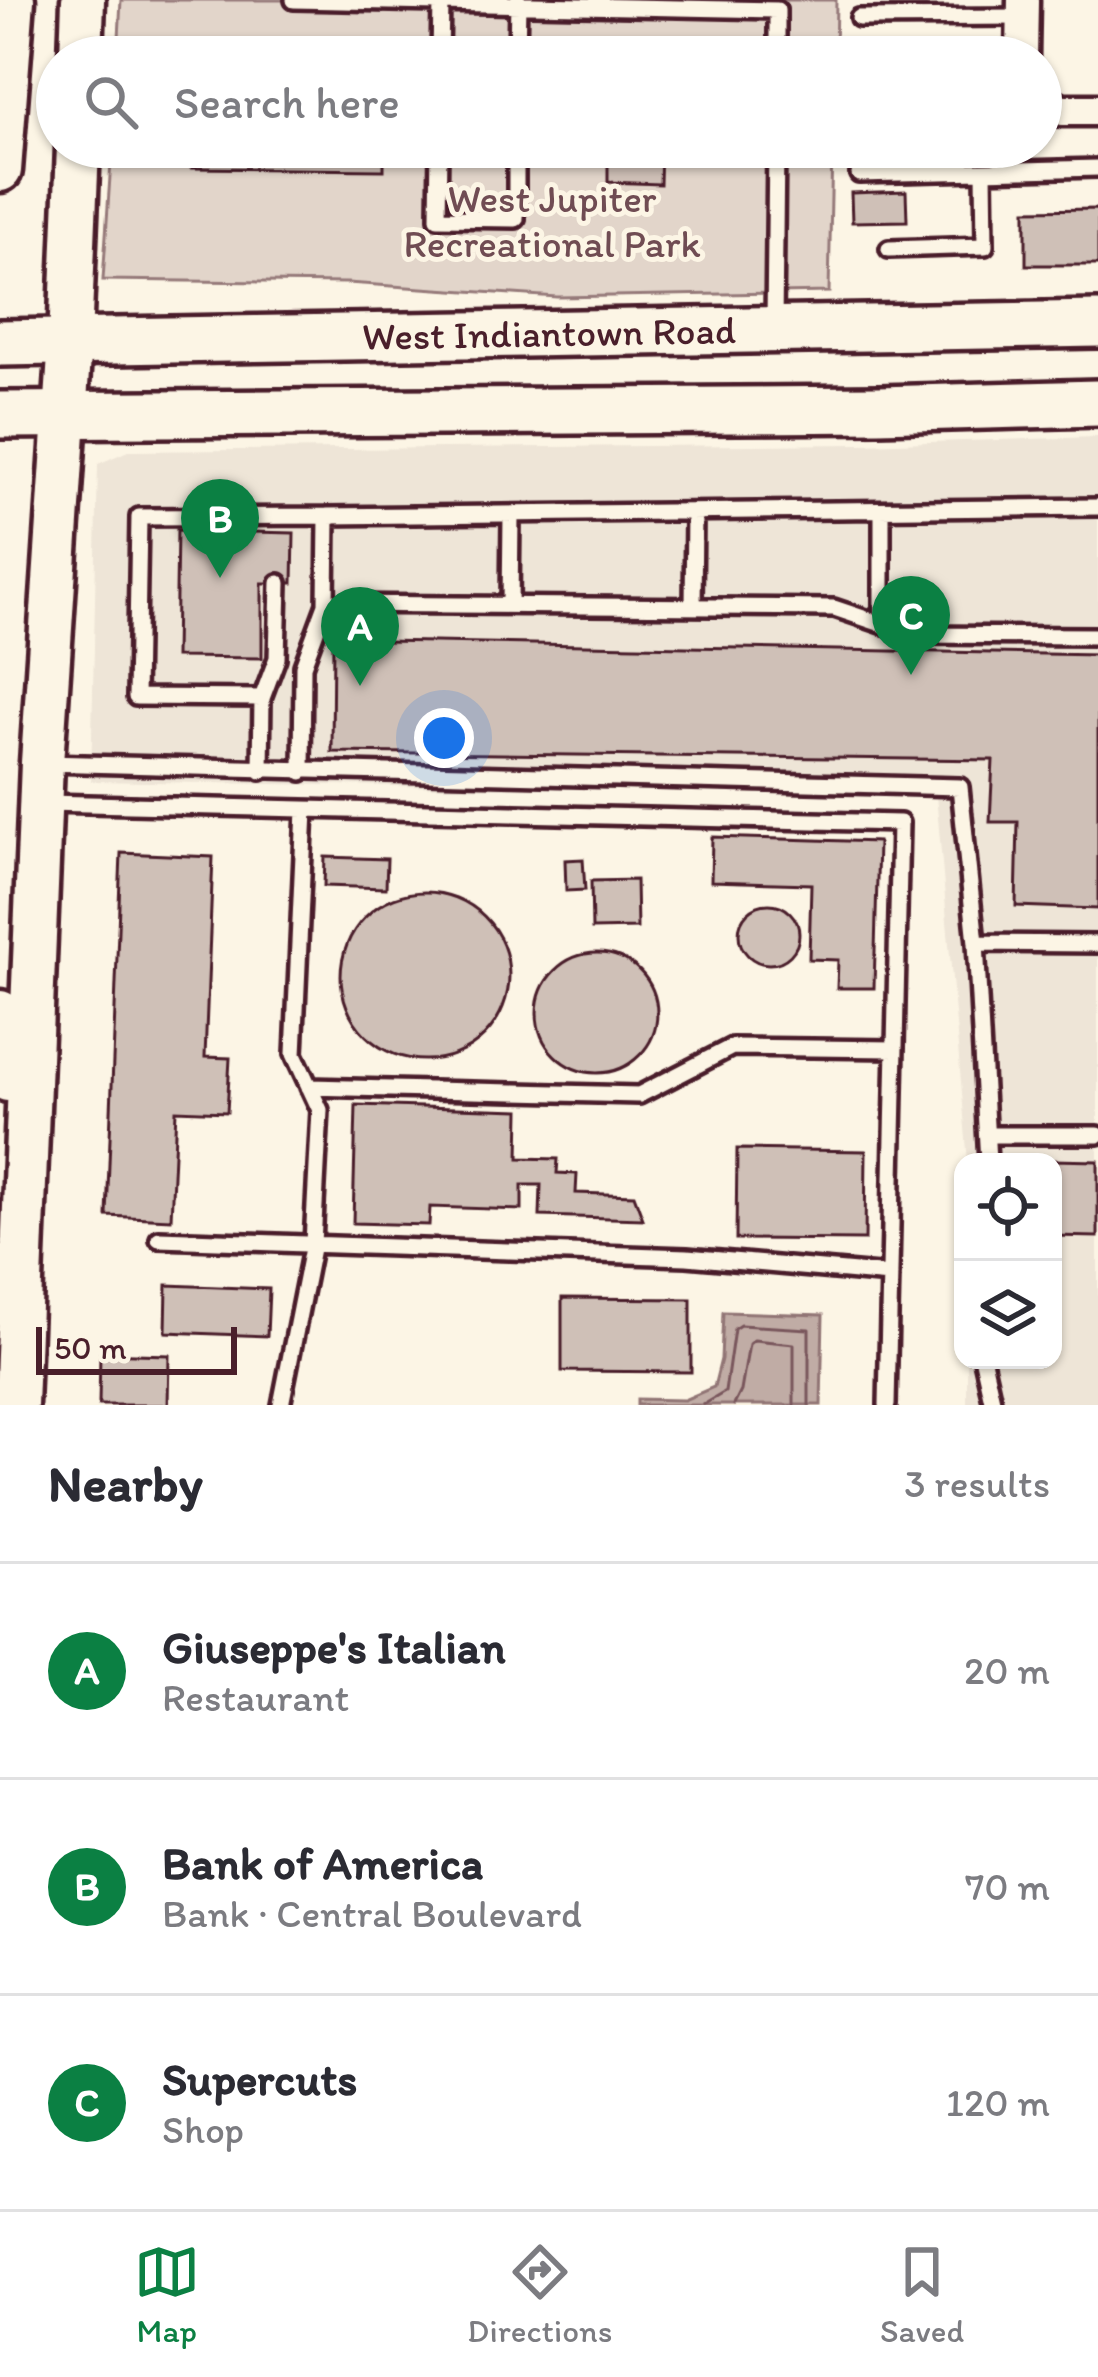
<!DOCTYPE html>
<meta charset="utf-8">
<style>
body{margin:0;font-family:Itim,sans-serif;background:#f2f2f3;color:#2b2b33}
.controls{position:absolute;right:36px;bottom:36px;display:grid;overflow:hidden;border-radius:24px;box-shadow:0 3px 9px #0004}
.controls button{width:108px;height:108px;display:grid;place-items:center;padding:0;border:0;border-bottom:3px solid #e1e1e2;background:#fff;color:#2b2b33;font:60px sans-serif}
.scale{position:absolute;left:36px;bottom:30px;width:201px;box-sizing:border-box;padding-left:12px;border:6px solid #4a1f2b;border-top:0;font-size:33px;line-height:42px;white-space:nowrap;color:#4a1f2b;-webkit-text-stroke:9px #fcf5e5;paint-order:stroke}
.you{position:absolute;left:444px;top:738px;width:42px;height:42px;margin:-30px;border:9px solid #fff;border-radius:50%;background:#1a73e8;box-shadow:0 0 0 18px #1a73e833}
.badge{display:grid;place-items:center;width:78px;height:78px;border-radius:50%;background:#0b8043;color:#fff;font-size:39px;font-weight:700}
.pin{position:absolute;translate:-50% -99px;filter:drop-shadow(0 3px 6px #0008)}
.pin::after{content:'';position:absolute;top:63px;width:42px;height:36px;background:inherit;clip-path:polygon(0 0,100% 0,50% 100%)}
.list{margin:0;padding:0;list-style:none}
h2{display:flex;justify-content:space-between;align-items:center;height:156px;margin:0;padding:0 48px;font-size:51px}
h2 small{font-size:39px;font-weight:400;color:#7c7c81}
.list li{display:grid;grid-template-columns:78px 1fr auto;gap:36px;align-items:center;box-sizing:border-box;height:216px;padding:0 48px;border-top:3px solid #e1e1e2}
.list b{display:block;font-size:45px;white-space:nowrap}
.list p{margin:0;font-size:39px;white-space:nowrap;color:#7c7c81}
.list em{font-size:39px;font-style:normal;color:#7c7c81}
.icon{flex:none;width:66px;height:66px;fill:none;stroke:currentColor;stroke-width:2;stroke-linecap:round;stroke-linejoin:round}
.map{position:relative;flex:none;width:1098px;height:1405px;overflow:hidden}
.search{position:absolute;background:#fff;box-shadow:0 3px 9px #0004;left:36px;right:36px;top:36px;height:132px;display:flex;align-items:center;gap:30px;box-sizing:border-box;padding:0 42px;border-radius:66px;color:#7c7c81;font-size:45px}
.sheet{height:804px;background:#fff}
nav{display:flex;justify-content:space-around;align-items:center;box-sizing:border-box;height:168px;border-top:3px solid #e1e1e2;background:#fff;font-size:33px;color:#7c7c81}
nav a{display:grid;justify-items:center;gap:6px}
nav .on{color:#0b8043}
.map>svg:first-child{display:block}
</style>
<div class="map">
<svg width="1098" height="1405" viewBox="0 0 1098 1405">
<rect width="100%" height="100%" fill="#fcf5e5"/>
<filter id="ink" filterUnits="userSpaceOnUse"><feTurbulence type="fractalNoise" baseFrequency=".00833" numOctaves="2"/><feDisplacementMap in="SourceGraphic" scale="24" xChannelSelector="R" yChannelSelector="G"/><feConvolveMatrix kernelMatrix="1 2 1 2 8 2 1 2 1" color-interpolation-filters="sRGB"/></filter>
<g filter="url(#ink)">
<path fill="#eee5d7" d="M 1098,437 L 1098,1405 L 967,1405 L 967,1360 L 1053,1360 L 1053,1162 L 968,1162 L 936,795 L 91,781 L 98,464 L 128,451 L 861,444 Z"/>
<path fill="#e2d5ca" stroke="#967a7a" stroke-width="3" d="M 121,0 L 836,0 L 835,57 L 118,57 Z
M 112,147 L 832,147 L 829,292 L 557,297 L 347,283 L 103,280 Z"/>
<path fill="#c0aca5" stroke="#917474" stroke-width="3" d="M 723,1312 L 823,1315 L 821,1405 L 637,1405 L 637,1399 L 684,1400 L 714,1387 L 721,1359 Z"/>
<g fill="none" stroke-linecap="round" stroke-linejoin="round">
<path stroke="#79575c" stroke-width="3" d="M 703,1405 L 725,1392 L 734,1329 L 740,1325 L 809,1329 L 809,1405
M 734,1405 L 741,1391 L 749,1344 L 754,1340 L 794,1344 L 794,1405"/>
</g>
<path fill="#cfc0b7" stroke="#4a1f2b" stroke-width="3" d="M 191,147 L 384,147 L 384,170 L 191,168 Z
M 585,147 L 661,147 L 660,184 L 608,182 L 608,160 L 585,160 Z
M 906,191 L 907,221 L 852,222 L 851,193 Z
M 1098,209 L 1098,265 L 1026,265 L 1026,210 Z
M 177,530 L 294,533 L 293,583 L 262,583 L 262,658 L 175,657 Z
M 333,640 L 1098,655 L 1098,909 L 1016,906 L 1018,822 L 990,822 L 993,760 L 332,752 Z
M 712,837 L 878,842 L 874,988 L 837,988 L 838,960 L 809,959 L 811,884 L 711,881 Z
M 121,853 L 213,857 L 205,1057 L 230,1058 L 227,1112 L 176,1110 L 171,1219 L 107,1216 Z
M 325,857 L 387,859 L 386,888 L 324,886 Z
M 583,859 L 585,890 L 566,891 L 565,860 Z
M 636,880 L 637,928 L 592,929 L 591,881 Z
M341 976a84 84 0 1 1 168 0a84 84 0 1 1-168 0Z
M739 934a30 30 0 1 1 60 0a30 30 0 1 1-60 0Z
M537 1013a60 60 0 1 1 120 0a60 60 0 1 1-120 0Z
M 356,1105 L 520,1110 L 519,1158 L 558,1159 L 557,1173 L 577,1174 L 576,1193 L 634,1195 L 643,1219 L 540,1216 L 541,1185 L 522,1185 L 522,1210 L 430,1207 L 429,1225 L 353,1223 Z
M 737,1149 L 866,1151 L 865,1240 L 736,1239 Z
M 1052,1160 L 1098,1161 L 1098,1237 L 1053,1236 Z
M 167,1285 L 269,1289 L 267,1336 L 166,1332 Z
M 562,1298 L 691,1299 L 691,1372 L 562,1371 Z
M 100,1353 L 169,1355 L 168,1405 L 99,1405 Z"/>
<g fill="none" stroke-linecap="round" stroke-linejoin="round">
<g stroke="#4a1f2b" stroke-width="24">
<path id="lane" d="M 294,0 L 777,10 L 777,57
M 859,18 L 1022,17
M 440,57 L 441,2
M 517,57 L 518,0
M 439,147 L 438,218 L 516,219 L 516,147
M 859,174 L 1098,168
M 889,249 L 985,246 L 984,171
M 774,324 L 776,147
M 882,510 L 882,623
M 326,604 L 327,516 L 1098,507
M 510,605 L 511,516
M 693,607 L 694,513
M 262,698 L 277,658 L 279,583
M 45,763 L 960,787 L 976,943 L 1098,944
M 261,771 L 262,698 L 136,697 L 139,517 L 327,516
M 302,772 L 303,666 L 326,604 L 834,608 L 914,635 L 1098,636
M 45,803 L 900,823 L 887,1405
M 976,943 L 988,1162
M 309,1087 L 639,1095 L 732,1047 L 895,1049
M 988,1135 L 1098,1135
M 159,1239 L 687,1257 L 890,1275
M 983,1360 L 993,1405
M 281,1405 L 313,1243 L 320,1110 L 294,1054 L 305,810"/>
</g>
<g stroke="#4a1f2b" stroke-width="39">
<path id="street" d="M 1022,57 L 1023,0
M 1041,99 L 1062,110 L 1098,110"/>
</g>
<g stroke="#4a1f2b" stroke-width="51">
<path id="secondary" d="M 81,57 L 83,0
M 0,170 L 13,0
M 0,1012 L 8,1080
M 16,1405 L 42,763 L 70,341 L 78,147"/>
</g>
<g stroke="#4a1f2b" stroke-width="54">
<path id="primary" d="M 0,343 L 1098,324
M 0,415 L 879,409 L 1098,403"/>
</g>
<use href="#lane" stroke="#fcf5e5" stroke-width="15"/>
<use href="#street" stroke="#fcf5e5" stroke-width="30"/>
<use href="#secondary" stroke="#fcf5e5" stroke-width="42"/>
<use href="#primary" stroke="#fcf5e5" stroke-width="45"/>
</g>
</g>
<g text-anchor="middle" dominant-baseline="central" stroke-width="10" stroke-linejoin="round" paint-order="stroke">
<g font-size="39" fill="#704c53" stroke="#fcf5e5">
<text x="552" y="198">West Jupiter<tspan x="552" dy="45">Recreational Park</tspan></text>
</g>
<g font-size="39" fill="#4a1f2b" stroke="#fcf5e5">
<text transform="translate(549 333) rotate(-1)">West Indiantown Road</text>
</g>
</g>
</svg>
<div class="controls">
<button><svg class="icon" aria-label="locate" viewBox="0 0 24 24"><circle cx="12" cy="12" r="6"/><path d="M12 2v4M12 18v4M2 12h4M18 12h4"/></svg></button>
<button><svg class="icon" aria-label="layers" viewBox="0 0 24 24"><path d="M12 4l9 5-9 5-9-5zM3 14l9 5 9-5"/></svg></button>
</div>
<div class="scale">50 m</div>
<div class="you"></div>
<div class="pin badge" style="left:360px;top:686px">A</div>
<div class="pin badge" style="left:220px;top:578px">B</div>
<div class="pin badge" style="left:911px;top:675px">C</div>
<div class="search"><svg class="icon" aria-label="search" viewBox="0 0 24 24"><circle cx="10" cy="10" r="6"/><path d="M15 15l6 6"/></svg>Search here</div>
</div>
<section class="sheet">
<h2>Nearby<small>3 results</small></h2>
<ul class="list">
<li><span class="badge">A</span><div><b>Giuseppe's Italian</b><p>Restaurant</p></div><em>20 m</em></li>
<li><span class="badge">B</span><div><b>Bank of America</b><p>Bank · Central Boulevard</p></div><em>70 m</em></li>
<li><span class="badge">C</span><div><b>Supercuts</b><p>Shop</p></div><em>120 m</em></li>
</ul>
</section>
<nav>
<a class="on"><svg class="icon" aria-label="map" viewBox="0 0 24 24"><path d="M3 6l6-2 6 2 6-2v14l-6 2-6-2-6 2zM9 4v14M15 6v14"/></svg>Map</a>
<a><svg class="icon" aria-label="directions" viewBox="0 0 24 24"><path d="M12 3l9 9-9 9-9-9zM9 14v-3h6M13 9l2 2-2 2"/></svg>Directions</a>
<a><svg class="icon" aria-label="saved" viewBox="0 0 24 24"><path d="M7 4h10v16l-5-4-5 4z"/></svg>Saved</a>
</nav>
